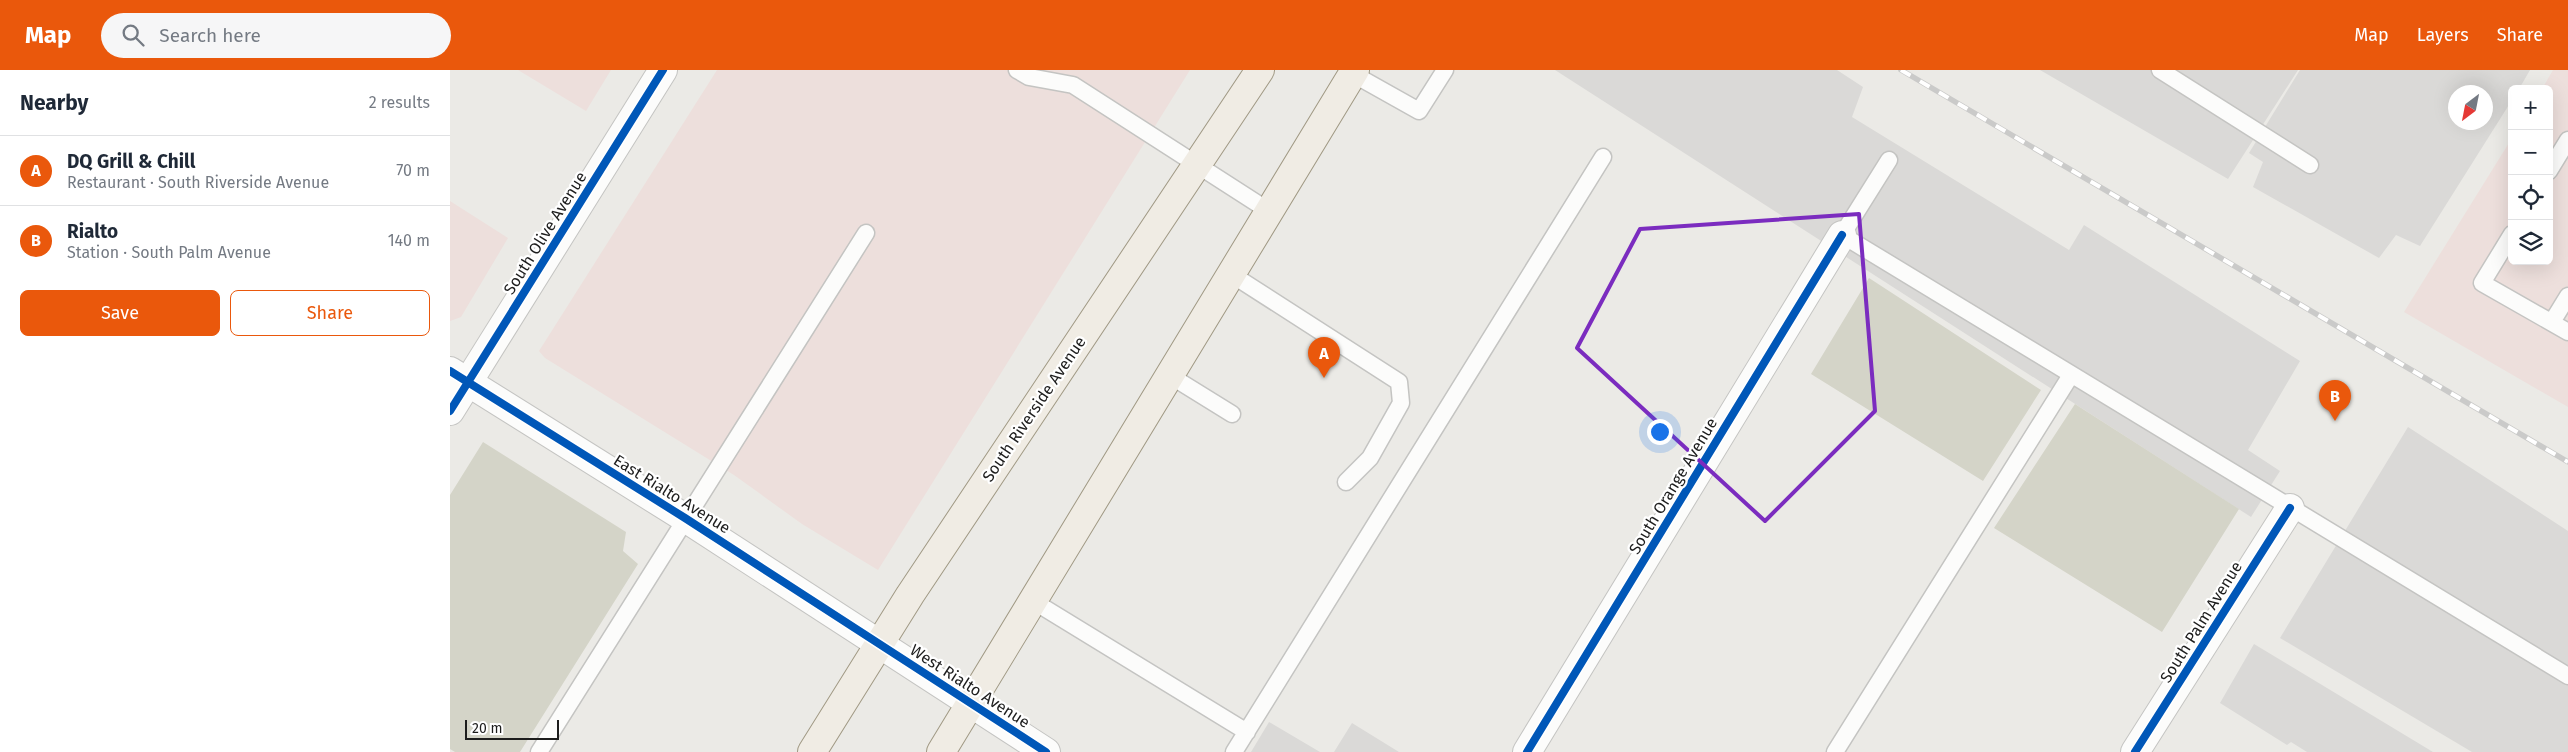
<!DOCTYPE html>
<meta charset="utf-8">
<style>
body{margin:0;font-family:"Fira Sans",sans-serif;background:#f6f6f7;color:#1f2937}
.controls{position:absolute;right:15px;top:15px;display:grid;overflow:hidden;border-radius:8px;box-shadow:0 5px 20px #0002}
.controls button{width:45px;height:45px;display:grid;place-items:center;padding:0;border:0;border-bottom:1px solid #e0e1e3;background:#fff;color:#1f2937;font:25px sans-serif}
.compass{position:absolute;left:1998px;top:15px;width:45px;height:45px;border-radius:50%;background:#fff;box-shadow:0 5px 20px #0002;rotate:212deg}
.scale{position:absolute;left:15px;bottom:12px;width:94px;box-sizing:border-box;padding-left:5px;border:2px solid #1d1d1d;border-top:0;font-size:14px;line-height:18px;white-space:nowrap;color:#1d1d1d;-webkit-text-stroke:4px #fff;paint-order:stroke}
.you{position:absolute;left:1209px;top:361px;width:18px;height:18px;margin:-12px;border:4px solid #fff;border-radius:50%;background:#1a73e8;box-shadow:0 0 0 8px #1a73e833}
.badge{display:grid;place-items:center;width:32px;height:32px;border-radius:50%;background:#ea580c;color:#fff;font-size:16px;font-weight:700}
.pin{position:absolute;translate:-50% -41px;filter:drop-shadow(0 1px 2px #0008)}
.pin::after{content:'';position:absolute;top:26px;width:18px;height:15px;background:inherit;clip-path:polygon(0 0,100% 0,50% 100%)}
.list{margin:0;padding:0;list-style:none}
h2{display:flex;justify-content:space-between;align-items:center;height:65px;margin:0;padding:0 20px;font-size:21px}
h2 small{font-size:16px;font-weight:400;color:#747a83}
.list li{display:grid;grid-template-columns:32px 1fr auto;gap:15px;align-items:center;box-sizing:border-box;height:70px;padding:0 20px;border-top:1px solid #e0e1e3}
.list b{display:block;font-size:19px;white-space:nowrap}
.list p{margin:0;font-size:16px;white-space:nowrap;color:#747a83}
.list em{font-size:16px;font-style:normal;color:#747a83}
.actions{display:flex;gap:10px;padding:15px 20px}
.actions a{flex:1;padding:11px 0;border:1px solid #ea580c;border-radius:8px;text-align:center;font-size:18px;color:#ea580c}
.actions .main{background:#ea580c;color:#fff}
.icon{flex:none;width:28px;height:28px;fill:none;stroke:currentColor;stroke-width:2;stroke-linecap:round;stroke-linejoin:round}
.map{position:relative;flex:none;width:2118px;height:682px;overflow:hidden}
header{display:flex;align-items:center;gap:30px;box-sizing:border-box;height:70px;padding:0 25px;background:#ea580c;color:#fff}
header strong{font-size:24px}
nav{display:flex;gap:28px;margin-inline-start:auto;font-size:18px}
.search{width:350px;height:45px;background:#f6f6f7;display:flex;align-items:center;gap:12px;box-sizing:border-box;padding:0 18px;border-radius:28px;color:#747a83;font-size:19px}
main{display:flex}
aside{flex:1;background:#fff}
.map>svg:first-child{display:block}
</style>
<header>
<strong>Map</strong>
<div class="search"><svg class="icon" aria-label="search" viewBox="0 0 24 24"><circle cx="10" cy="10" r="6"/><path d="M15 15l6 6"/></svg>Search here</div>
<nav><a>Map</a><a>Layers</a><a>Share</a></nav>
</header>
<main>
<aside>
<h2>Nearby<small>2 results</small></h2>
<ul class="list">
<li><span class="badge">A</span><div><b>DQ Grill &amp; Chill</b><p>Restaurant · South Riverside Avenue</p></div><em>70 m</em></li>
<li><span class="badge">B</span><div><b>Rialto</b><p>Station · South Palm Avenue</p></div><em>140 m</em></li>
</ul>
<div class="actions"><a class="main">Save</a><a>Share</a></div>
</aside>
<div class="map">
<svg width="2118" height="682" viewBox="0 0 2118 682">
<rect width="100%" height="100%" fill="#ebeae6"/>
<path fill="#dad9d7" fill-rule="evenodd" d="M 1105,0 L 1387,0 L 1413,17 L 1402,47 L 1619,180 L 1634,155 L 1850,291 L 1798,380 L 1830,401 L 1801,447 Z
M 1590,0 L 1848,0 L 1778,109 Z
M 1850,0 L 2080,0 L 2069,19 L 2062,19 L 2062,30 L 1970,176 L 1946,165 L 1929,188 L 1803,117 L 1813,92 L 1799,83 ZM 2006,22 L 2036,22 L 2036,52 L 2006,52 Z
M 1958,357 L 2118,461 L 2118,682 L 2022,682 L 1830,568 Z
M 1804,574 L 1983,682 L 1857,682 L 1841,672 L 1837,675 L 1770,633 Z
M 819,652 L 870,682 L 801,682 Z
M 902,653 L 949,682 L 884,682 Z"/>
<path fill="#eddfdc" d="M 68,0 L 161,0 L 136,41 Z
M 267,0 L 740,0 L 428,500 L 352,454 L 284,405 L 95,288 L 89,281 Z
M 2103,0 L 2118,0 L 2118,337 L 1954,242 L 2062,68 L 2062,191 L 2099,191 L 2099,19 L 2092,19 Z
M 0,131 L 58,168 L 11,247 L 0,251 Z"/>
<path fill="#d4d4c8" d="M 1419,208 L 1591,320 L 1533,411 L 1361,304 Z
M 1625,334 L 1789,439 L 1712,562 L 1544,458 Z
M 33,372 L 176,462 L 173,481 L 188,494 L 70,682 L 5,682 L 0,679 L 0,425 Z"/>
<g fill="none" stroke-linecap="round" stroke-linejoin="round">
<g stroke="#c4c4c2" stroke-width="19">
<path id="service" d="M 567,0 L 579,7 L 623,15 L 819,141
M 1710,0 L 1860,95
M 903,4 L 969,41 L 995,0
M 1439,90 L 1392,165 L 2118,606
M 2099,101 L 2118,70
M 2062,164 L 2032,213 L 2118,262
M 781,204 L 949,312 L 951,333 L 920,388 L 896,412
M 2102,252 L 2118,226
M 719,305 L 782,344
M 583,531 L 797,662
M 89,682 L 416,163
M 784,682 L 1153,87
M 1385,682 L 1621,305"/>
</g>
<g stroke="#c4c4c2" stroke-width="30">
<path id="minor" d="M 0,341 L 213,0
M 1077,682 L 1392,165
M 1685,682 L 1840,438"/>
</g>
<g stroke="#c4c4c2" stroke-width="30">
<path id="tertiary" d="M 0,301 L 235,448 L 596,682"/>
</g>
<g stroke="#a09984" stroke-width="30">
<path id="primary" d="M 362,682 L 460,525 L 810,0
M 491,682 L 905,0"/>
</g>
<use href="#service" stroke="#fcfcfb" stroke-width="16"/>
<use href="#minor" stroke="#fcfcfb" stroke-width="28"/>
<use href="#tertiary" stroke="#fcfcfb" stroke-width="28"/>
<use href="#primary" stroke="#f0ece4" stroke-width="28"/>
<g stroke="#cacac9" stroke-width="5.5">
<path id="rail" d="M 1451,0 L 2118,392"/>
</g>
<use href="#rail" stroke="#fff" stroke-width="4" stroke-dasharray="11" stroke-linecap="butt"/>
<g stroke="#fff" stroke-width="11">
<path id="cycleway" d="M 0,301 L 235,448 L 596,682
M 0,341 L 213,0
M 1077,682 L 1392,165
M 1685,682 L 1840,438"/>
</g>
<use href="#cycleway" stroke="#0057b8" stroke-width="8"/>
</g>
<path fill="none" stroke="#7b2cbf" stroke-width="4" stroke-linejoin="round" d="M 1409,144 L 1425,341 L 1315,451 L 1127,278 L 1190,159 Z"/>
<g text-anchor="middle" dominant-baseline="central" stroke-width="4.5" stroke-linejoin="round" paint-order="stroke">
<g font-size="16" fill="#1d1d1d" stroke="#fff">
<text transform="translate(95 163) rotate(-58)">South Olive Avenue</text>
<text transform="translate(584 339) rotate(-56)">South Riverside Avenue</text>
<text transform="translate(1223 416) rotate(-59)">South Orange Avenue</text>
<text transform="translate(222 424) rotate(32)">East Rialto Avenue</text>
<text transform="translate(1751 552) rotate(-58)">South Palm Avenue</text>
<text transform="translate(520 616) rotate(33)">West Rialto Avenue</text>
</g>
</g>
</svg>
<div class="controls">
<button>+</button>
<button>−</button>
<button><svg class="icon" aria-label="locate" viewBox="0 0 24 24"><circle cx="12" cy="12" r="6"/><path d="M12 2v4M12 18v4M2 12h4M18 12h4"/></svg></button>
<button><svg class="icon" aria-label="layers" viewBox="0 0 24 24"><path d="M12 4l9 5-9 5-9-5zM3 14l9 5 9-5"/></svg></button>
</div>
<svg class="compass" viewBox="-18 -18 36 36"><path d="M0-13l5 13h-10z" fill="#e53935"/><path d="M0 13l5-13h-10z" fill="#747a83"/></svg>
<div class="scale">20 m</div>
<div class="you"></div>
<div class="pin badge" style="left:874px;top:308px">A</div>
<div class="pin badge" style="left:1885px;top:351px">B</div>
</div>
</main>
